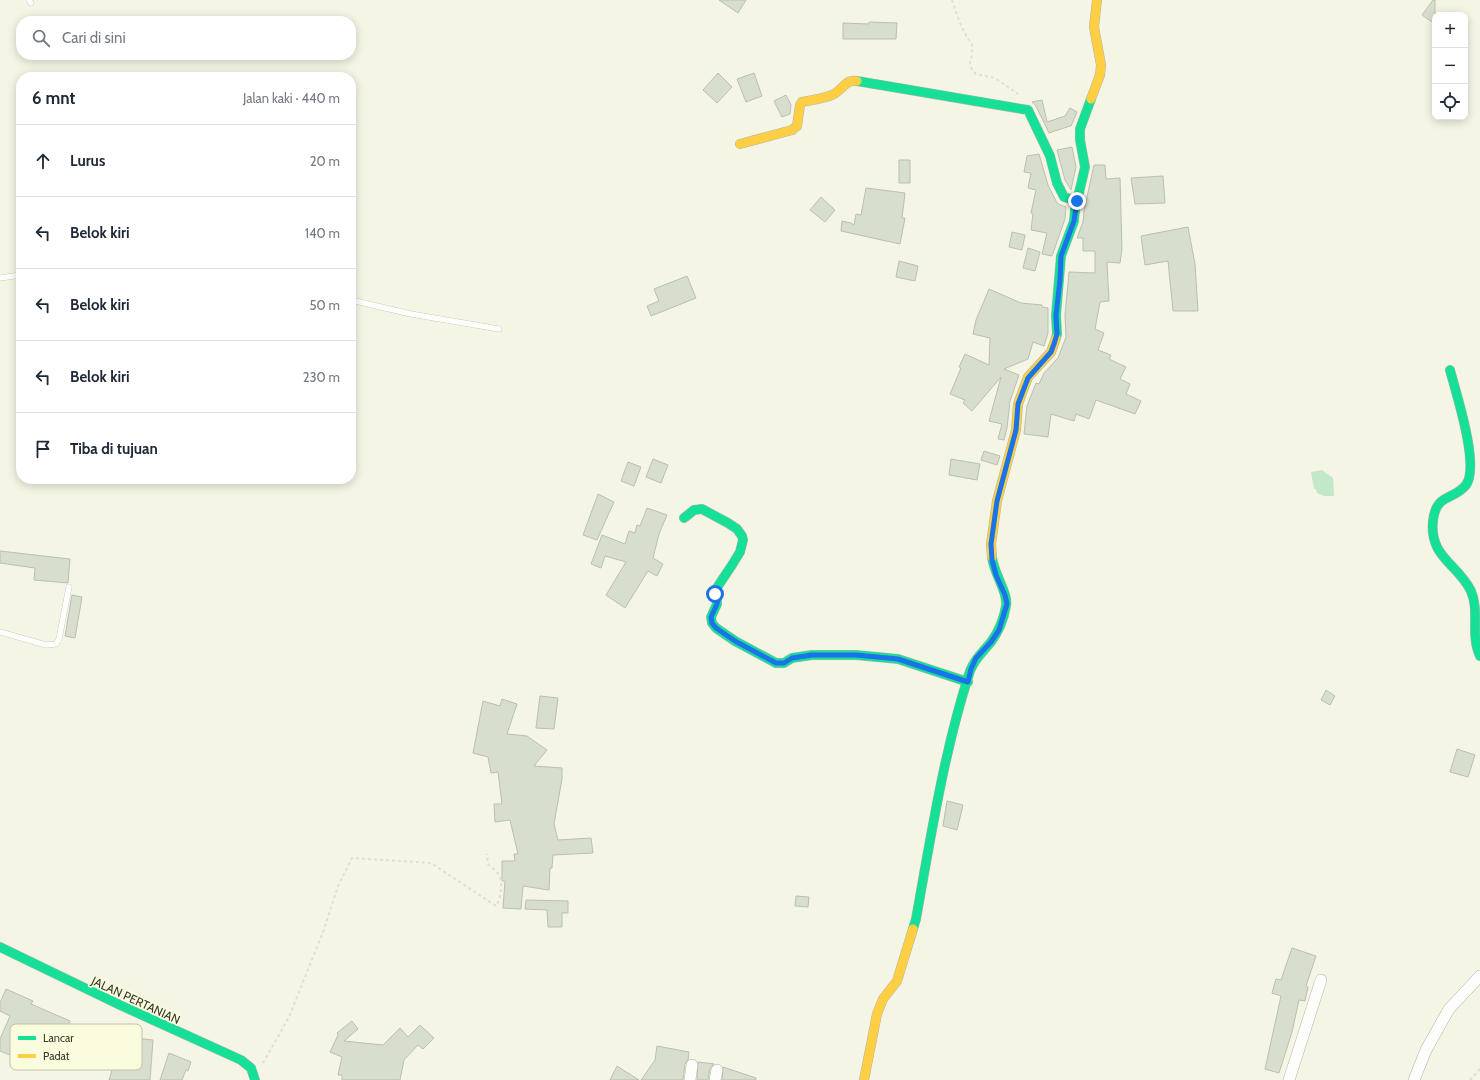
<!DOCTYPE html>
<html lang="id">
<meta charset="utf-8">
<style>
body{margin:0;font-family:Cabin,sans-serif;background:#f2f2f3;color:#1f2937}
.controls{position:absolute;right:12px;top:12px;display:grid;overflow:hidden;border-radius:8px;box-shadow:0 2px 10px #0003}
.controls button{width:36px;height:36px;display:grid;place-items:center;padding:0;border:0;border-bottom:1px solid #e0e1e3;background:#fff;color:#1f2937;font:20px sans-serif}
.stop{position:absolute;width:12px;height:12px;margin:-9px;border:3px solid #1a73e8;border-radius:50%;background:#fff}
.stop.end{background:#1a73e8;border-color:#fff;box-shadow:0 1px 4px #0008}
.list{margin:0;padding:0;list-style:none}
h2{display:flex;justify-content:space-between;align-items:center;height:52px;margin:0;padding:0 16px;font-size:17px}
h2 small{font-size:13px;font-weight:400;color:#747a83}
.list li{display:grid;grid-template-columns:26px 1fr auto;gap:12px;align-items:center;box-sizing:border-box;height:72px;padding:0 16px;border-top:1px solid #e0e1e3}
.list b{display:block;font-size:15px;white-space:nowrap}
.list em{font-size:13px;font-style:normal;color:#747a83}
.icon{flex:none;width:22px;height:22px;fill:none;stroke:currentColor;stroke-width:2;stroke-linecap:round;stroke-linejoin:round}
.map{position:relative;flex:none;width:1480px;height:1080px;overflow:hidden}
.search{position:absolute;background:#fff;box-shadow:0 2px 10px #0003;left:16px;top:16px;width:340px;height:44px;display:flex;align-items:center;gap:10px;box-sizing:border-box;padding:0 14px;border-radius:16px;color:#747a83;font-size:15px}
.panel{position:absolute;background:#fff;box-shadow:0 2px 10px #0003;left:16px;top:72px;width:340px;height:412px;border-radius:16px}
.map>svg:first-child{display:block}
</style>
<div class="map">
<svg width="1480" height="1080" viewBox="0 0 1480 1080">
<rect width="100%" height="100%" fill="#f4f5e4"/>
<path fill="#c2e8c9" d="M 1322,470 L 1333,478 L 1334,496 L 1324,496 L 1317,493 L 1316,489 L 1314,489 L 1311,472 Z"/>
<path fill="#d8decd" stroke="#bbbfb1" d="M 719,0 L 746,0 L 738,13 Z
M 1433,0 L 1435,0 L 1435,24 L 1422,15 Z
M 869,22 L 897,23 L 896,39 L 843,39 L 843,23 L 869,24 Z
M 718,73 L 732,87 L 717,103 L 703,90 Z
M 754,73 L 762,96 L 746,102 L 737,79 Z
M 786,95 L 791,105 L 790,114 L 782,117 L 774,101 Z
M 1042,100 L 1047,122 L 1065,116 L 1070,108 L 1077,112 L 1071,126 L 1070,126 L 1049,133 L 1036,106 L 1032,102 Z
M 1072,147 L 1076,167 L 1071,190 L 1065,180 L 1057,150 Z
M 1039,154 L 1048,185 L 1056,201 L 1058,204 L 1066,207 L 1065,219 L 1052,256 L 1042,254 L 1047,233 L 1031,230 L 1033,214 L 1031,213 L 1036,190 L 1028,188 L 1031,173 L 1024,172 L 1027,156 Z
M 899,160 L 910,160 L 910,183 L 899,183 Z
M 1094,165 L 1105,165 L 1106,179 L 1120,178 L 1122,249 L 1120,263 L 1107,262 L 1109,301 L 1100,302 L 1095,329 L 1104,333 L 1098,350 L 1111,355 L 1109,359 L 1126,367 L 1120,379 L 1130,384 L 1126,394 L 1141,401 L 1135,414 L 1096,400 L 1089,419 L 1076,414 L 1074,421 L 1051,414 L 1048,437 L 1024,434 L 1027,406 L 1036,383 L 1039,384 L 1044,373 L 1058,358 L 1066,337 L 1065,315 L 1069,272 L 1095,273 L 1095,251 L 1083,251 L 1083,238 L 1077,238 L 1083,222 L 1084,211 Z
M 1163,176 L 1165,203 L 1135,204 L 1131,178 Z
M 866,188 L 905,193 L 902,218 L 905,218 L 900,244 L 841,231 L 842,221 L 851,223 L 854,225 L 856,214 L 861,215 Z
M 821,197 L 835,210 L 825,222 L 810,210 Z
M 1188,227 L 1195,264 L 1198,311 L 1173,311 L 1168,261 L 1145,265 L 1141,236 Z
M 1012,232 L 1025,235 L 1022,250 L 1009,247 Z
M 1028,248 L 1040,252 L 1035,271 L 1023,268 Z
M 899,261 L 918,266 L 915,281 L 896,277 Z
M 687,276 L 696,298 L 651,316 L 647,306 L 659,301 L 654,289 Z
M 989,289 L 1021,303 L 1042,305 L 1042,307 L 1048,308 L 1048,333 L 1044,346 L 1033,342 L 1028,359 L 1004,369 L 1019,375 L 1010,401 L 1007,428 L 1004,440 L 998,439 L 1002,424 L 989,421 L 1001,377 L 972,411 L 963,403 L 965,400 L 950,394 L 961,368 L 959,367 L 965,354 L 989,365 L 990,338 L 973,334 L 976,320 Z
M 984,451 L 1000,456 L 997,465 L 981,460 Z
M 653,459 L 668,465 L 661,483 L 646,477 Z
M 951,459 L 980,464 L 977,480 L 949,475 Z
M 628,462 L 641,467 L 634,486 L 621,481 Z
M 598,494 L 614,502 L 597,540 L 583,535 Z
M 647,508 L 667,515 L 659,534 L 653,558 L 663,564 L 657,576 L 648,571 L 625,608 L 606,595 L 626,562 L 605,556 L 601,568 L 591,564 L 602,535 L 625,544 L 629,531 L 635,533 L 637,525 L 640,526 Z
M 0,551 L 70,559 L 68,583 L 34,580 L 35,568 L 0,563 Z
M 72,595 L 82,597 L 75,638 L 65,636 Z
M 1326,690 L 1335,696 L 1330,705 L 1321,700 Z
M 540,696 L 558,698 L 554,729 L 536,728 Z
M 502,699 L 517,704 L 507,734 L 527,736 L 547,750 L 534,766 L 562,768 L 562,779 L 554,824 L 558,840 L 591,838 L 593,853 L 553,855 L 552,868 L 550,868 L 549,890 L 523,886 L 521,909 L 503,908 L 505,881 L 502,881 L 502,861 L 515,861 L 514,854 L 518,854 L 510,820 L 495,822 L 494,804 L 502,804 L 498,772 L 491,773 L 488,757 L 473,753 L 483,701 L 500,706 Z
M 1457,749 L 1475,755 L 1468,777 L 1450,772 Z
M 947,801 L 963,805 L 957,830 L 943,826 Z
M 796,896 L 809,897 L 808,907 L 795,906 Z
M 526,900 L 568,901 L 568,913 L 562,913 L 562,927 L 548,927 L 547,910 L 525,909 Z
M 1292,948 L 1316,956 L 1306,986 L 1308,987 L 1305,1001 L 1299,1000 L 1292,1032 L 1279,1073 L 1265,1069 L 1281,996 L 1272,993 L 1276,979 L 1281,980 Z
M 6,989 L 33,1001 L 31,1004 L 70,1021 L 48,1070 L 0,1051 L 0,1039 L 10,1016 L 0,1011 L 0,1003 Z
M 352,1021 L 358,1029 L 344,1041 L 383,1045 L 400,1028 L 408,1037 L 420,1025 L 434,1038 L 423,1049 L 418,1045 L 404,1060 L 400,1080 L 342,1080 L 342,1075 L 338,1075 L 342,1057 L 330,1052 L 338,1035 L 337,1033 Z
M 118,1029 L 135,1030 L 135,1038 L 153,1040 L 150,1080 L 109,1080 L 113,1067 L 114,1045 L 117,1045 Z
M 657,1046 L 689,1052 L 688,1060 L 685,1064 L 683,1080 L 641,1080 L 655,1060 Z
M 169,1053 L 191,1062 L 188,1071 L 186,1070 L 182,1080 L 160,1080 Z
M 698,1062 L 714,1064 L 710,1068 L 708,1080 L 697,1080 Z
M 617,1066 L 639,1080 L 610,1080 Z
M 723,1067 L 756,1078 L 756,1080 L 722,1080 Z"/>
<g fill="none" stroke-linecap="round" stroke-linejoin="round">
<g stroke="#b4b5a8" stroke-width="6">
<path id="lane" d="M 29,0 L 31,3
M 0,278 L 21,275
M 351,300 L 411,314 L 499,329
M 0,632 L 46,645 L 56,644 L 59,639 L 69,587"/>
</g>
<g stroke="#b4b5a8" stroke-width="12">
<path id="street" d="M 690,1080 L 692,1065
M 715,1080 L 717,1070
M 1289,1080 L 1321,980
M 1414,1080 L 1426,1050 L 1449,1009 L 1480,976"/>
</g>
<g stroke="#b4b5a8" stroke-width="10">
<path id="fast" d="M 857,81 L 1028,110 L 1050,156 L 1057,183 L 1064,197 L 1077,201
M 1056,338 L 1057,334 L 1056,315 L 1061,256 L 1074,221 L 1075,210 L 1085,167 L 1080,140 L 1080,129 L 1091,99
M 1450,370 C 1456,393 1480,466 1466,485 C 1453,501 1436,493 1433,521 C 1429,557 1458,564 1471,591 C 1480,612 1470,635 1480,656
M 684,518 L 694,510 L 702,509 L 728,523 L 737,529 L 742,536 L 743,540 L 740,552 L 732,565 L 716,589 L 717,604 L 711,617 L 712,623 L 716,628 L 735,641 L 776,663 L 784,663 L 792,658 L 812,655 L 856,655 L 898,659 L 968,682
M 913,929 L 916,919 C 931,836 944,751 970,671 C 975,658 983,652 991,642 C 999,631 1004,618 1006,606 C 1009,594 993,572 992,557
M 0,947 L 120,1005 L 241,1060 L 251,1068 L 255,1080"/>
</g>
<g stroke="#b4b5a8" stroke-width="10">
<path id="slow" d="M 1091,99 L 1100,75 L 1101,65 L 1094,27 L 1097,0
M 740,144 L 792,130 L 797,126 L 800,105 L 802,102 C 812,100 824,99 834,94 C 843,89 846,79 857,81
M 992,557 L 991,544 L 997,501 L 1016,430 L 1018,404 L 1028,377 L 1051,352 L 1056,338
M 864,1080 L 877,1014 L 883,999 L 897,981 L 913,929"/>
</g>
<path stroke="#dedfd9" stroke-width="2" stroke-dasharray="3 3" stroke-linecap="butt" d="M 952,0 C 957,15 962,32 972,44 L 972,54 L 970,63 L 972,70 L 976,74 L 995,78 L 1018,94
M 263,1063 L 289,1017 L 323,932 L 338,886 L 352,858 L 431,863 L 496,906 C 501,898 503,884 499,875 C 497,871 491,867 488,864 L 487,854
M 1470,1080 L 1480,1069"/>
<use href="#lane" stroke="#fdfefb" stroke-width="5.5"/>
<use href="#street" stroke="#fdfefb" stroke-width="11"/>
<use href="#fast" stroke="#16e098" stroke-width="9"/>
<use href="#slow" stroke="#ffcf43" stroke-width="9"/>
</g>
<g fill="none" stroke-linecap="round" stroke-linejoin="round">
<path stroke="#1a73e8" stroke-width="5" d="M 715,594 L 718,599 L 717,604 L 711,617 L 712,623 L 716,628 L 735,641 L 776,663 L 784,663 L 792,658 L 812,655 L 856,655 L 898,659 L 968,682 L 971,669 L 976,658 L 991,642 L 999,630 L 1007,604 L 1005,595 L 996,575 L 992,560 L 991,544 L 997,501 L 1016,430 L 1018,404 L 1028,378 L 1051,352 L 1054,344 L 1057,334 L 1056,315 L 1060,280 L 1061,256 L 1074,221 L 1077,201"/>
</g>
<g text-anchor="middle" dominant-baseline="central" stroke-width="3.5" stroke-linejoin="round" paint-order="stroke">
<g font-size="12" fill="#38392d" stroke="#fafcdd">
<text transform="translate(136 1000) rotate(25)">JALAN PERTANIAN</text>
</g>
</g>
<rect x="10" y="1024" width="132" height="46" rx="6" fill="#fafcdd" stroke="#c0c2a8" stroke-width="1"/>
<rect x="18" y="1036" width="18" height="4" fill="#16e098"/>
<rect x="18" y="1054" width="18" height="4" fill="#ffcf43"/>
<g font-size="11" fill="#38392d">
<text x="43" y="1042">Lancar</text>
<text x="43" y="1060">Padat</text>
</g>
</svg>
<div class="controls">
<button>+</button>
<button>−</button>
<button><svg class="icon" aria-label="locate" viewBox="0 0 24 24"><circle cx="12" cy="12" r="6"/><path d="M12 2v4M12 18v4M2 12h4M18 12h4"/></svg></button>
</div>
<div class="stop" style="left:715px;top:594px"></div>
<div class="stop end" style="left:1077px;top:201px"></div>
<div class="search"><svg class="icon" aria-label="search" viewBox="0 0 24 24"><circle cx="10" cy="10" r="6"/><path d="M15 15l6 6"/></svg>Cari di sini</div>
<section class="panel">
<h2>6 mnt<small>Jalan kaki · 440 m</small></h2>
<ul class="list">
<li><svg class="icon" aria-label="ahead" viewBox="0 0 24 24"><path d="M12 20V5M6 11l6-6 6 6"/></svg><div><b>Lurus</b></div><em>20 m</em></li>
<li><svg class="icon" aria-label="left" viewBox="0 0 24 24"><path d="M17 20v-9H6M10 6l-5 5 5 5"/></svg><div><b>Belok kiri</b></div><em>140 m</em></li>
<li><svg class="icon" aria-label="left" viewBox="0 0 24 24"><path d="M17 20v-9H6M10 6l-5 5 5 5"/></svg><div><b>Belok kiri</b></div><em>50 m</em></li>
<li><svg class="icon" aria-label="left" viewBox="0 0 24 24"><path d="M17 20v-9H6M10 6l-5 5 5 5"/></svg><div><b>Belok kiri</b></div><em>230 m</em></li>
<li><svg class="icon" aria-label="arrive" viewBox="0 0 24 24"><path d="M6 21V4h12l-3 4 3 4H6"/></svg><div><b>Tiba di tujuan</b></div></li>
</ul>
</section>
</div>
